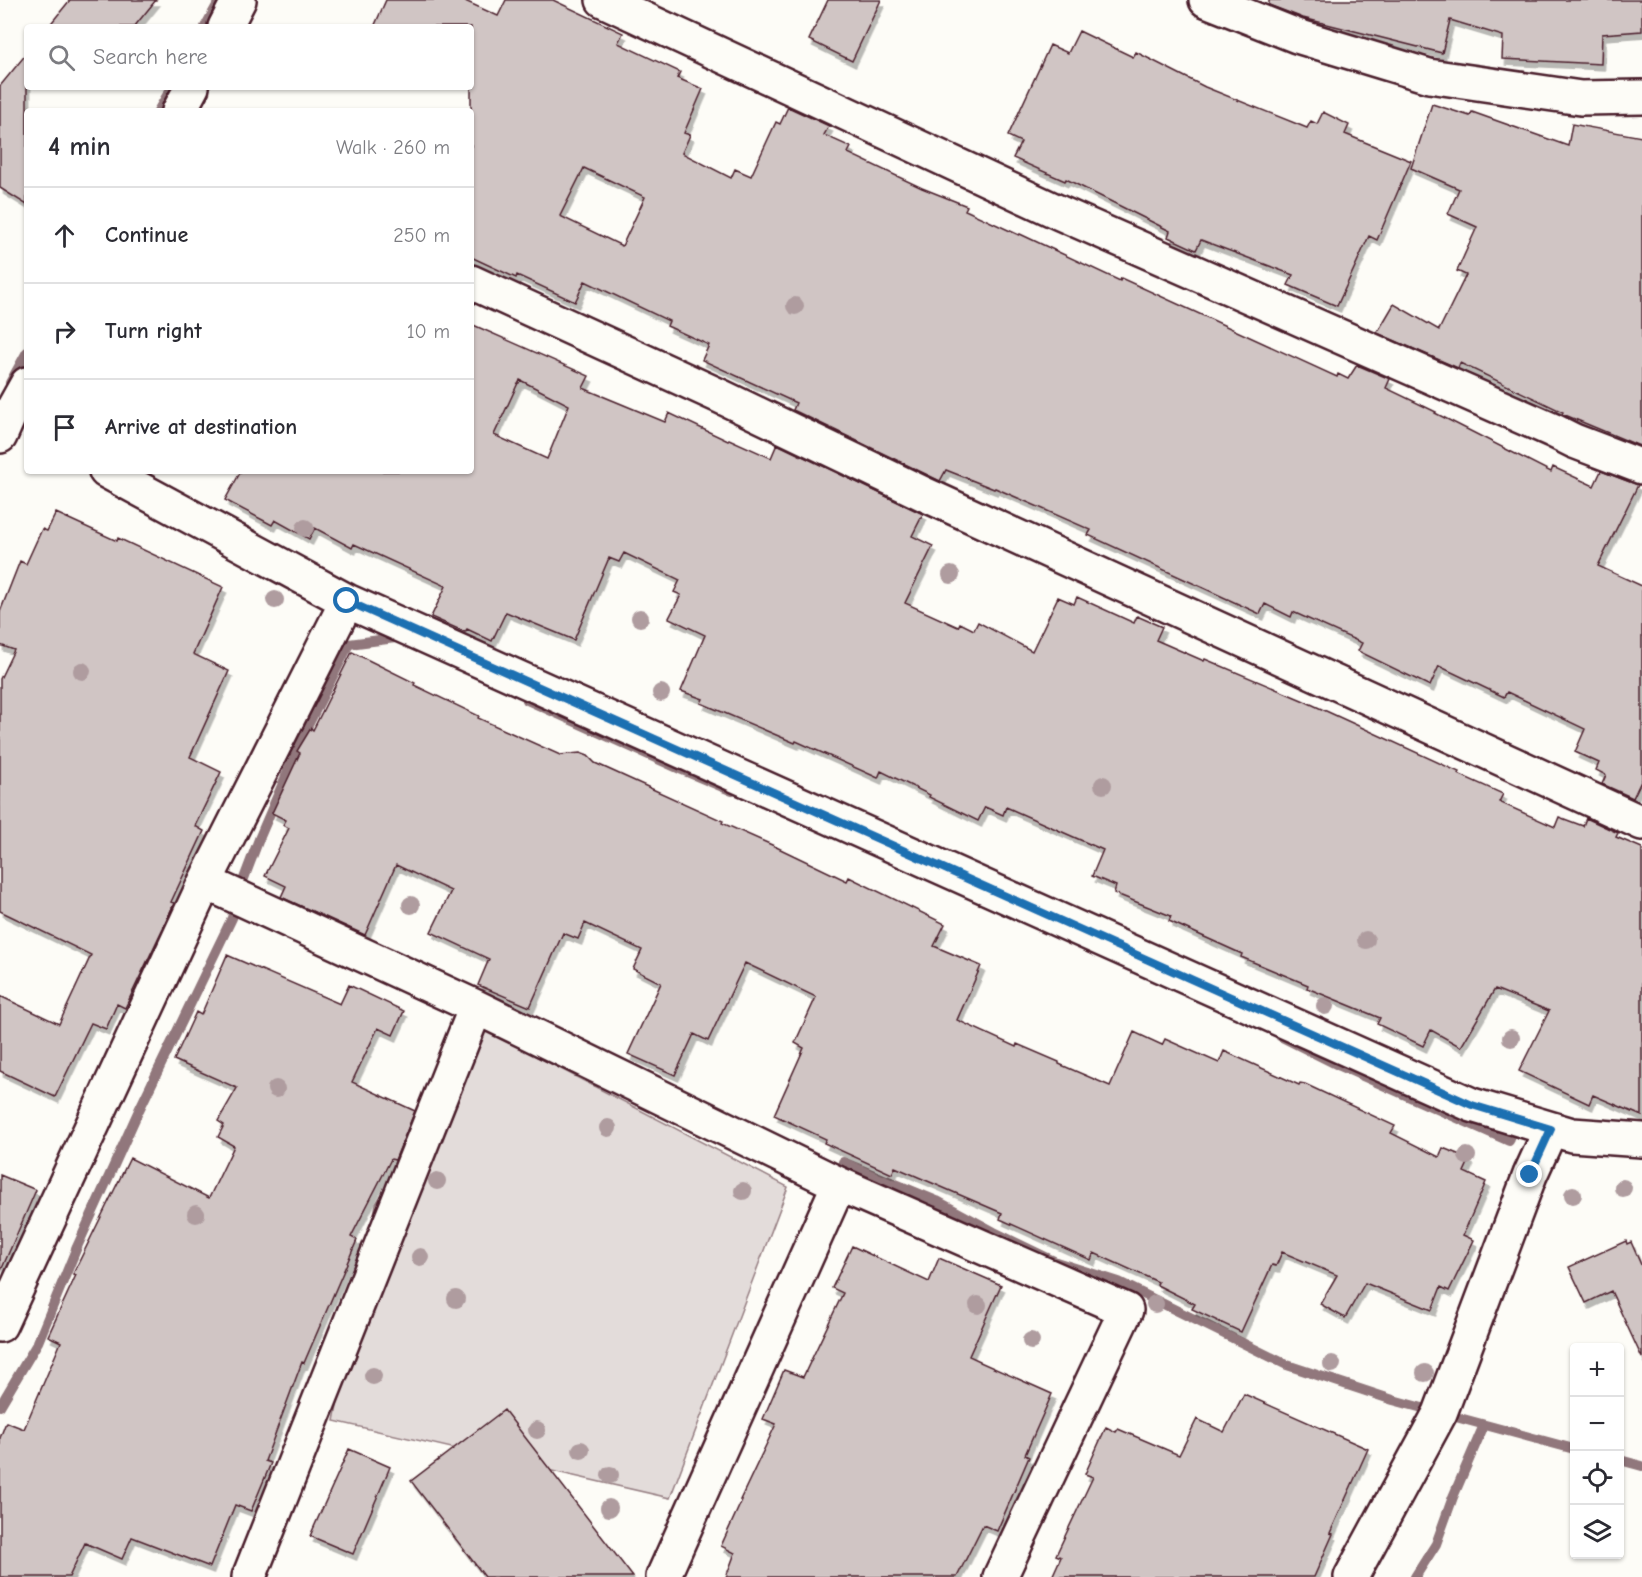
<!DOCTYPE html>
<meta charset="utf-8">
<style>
body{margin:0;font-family:"Comic Neue",sans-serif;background:#f7f7f7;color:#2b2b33}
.controls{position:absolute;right:18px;bottom:18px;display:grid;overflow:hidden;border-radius:6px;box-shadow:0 2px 4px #0004}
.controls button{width:54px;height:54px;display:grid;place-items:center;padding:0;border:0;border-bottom:2px solid #e1e1e2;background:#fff;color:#2b2b33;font:30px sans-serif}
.stop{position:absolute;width:18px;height:18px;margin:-14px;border:4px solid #1f6fb2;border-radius:50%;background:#fff}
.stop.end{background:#1f6fb2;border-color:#fff;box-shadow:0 2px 6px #0008}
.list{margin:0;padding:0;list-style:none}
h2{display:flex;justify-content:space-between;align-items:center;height:78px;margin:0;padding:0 24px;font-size:26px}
h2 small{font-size:20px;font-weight:400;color:#7c7c81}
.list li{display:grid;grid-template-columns:39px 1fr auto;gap:18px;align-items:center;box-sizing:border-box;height:96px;padding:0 24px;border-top:2px solid #e1e1e2}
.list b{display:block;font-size:22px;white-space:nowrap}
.list em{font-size:20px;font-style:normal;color:#7c7c81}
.icon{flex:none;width:33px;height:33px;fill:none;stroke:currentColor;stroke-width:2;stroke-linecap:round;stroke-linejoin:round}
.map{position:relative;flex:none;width:1642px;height:1577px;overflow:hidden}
.search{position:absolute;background:#fff;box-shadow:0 2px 4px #0004;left:24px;top:24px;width:450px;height:66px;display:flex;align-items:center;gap:15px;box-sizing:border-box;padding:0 21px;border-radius:6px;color:#7c7c81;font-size:22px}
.panel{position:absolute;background:#fff;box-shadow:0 2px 4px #0004;left:24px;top:108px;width:450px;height:366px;border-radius:6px}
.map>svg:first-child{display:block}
</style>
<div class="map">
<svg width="1642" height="1577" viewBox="0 0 1642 1577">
<defs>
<filter id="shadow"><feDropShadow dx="3.5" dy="6" stdDeviation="0" flood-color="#0004"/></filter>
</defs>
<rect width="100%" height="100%" fill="#fdfcf7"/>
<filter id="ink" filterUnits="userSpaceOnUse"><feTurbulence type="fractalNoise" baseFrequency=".0167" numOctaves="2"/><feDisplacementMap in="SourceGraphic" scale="12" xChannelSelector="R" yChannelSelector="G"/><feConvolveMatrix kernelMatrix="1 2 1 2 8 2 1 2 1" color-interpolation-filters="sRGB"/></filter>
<g filter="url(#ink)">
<path fill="#e3dcda" stroke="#967e82" stroke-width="1.5" d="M 480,1027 L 788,1187 L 670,1498 L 334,1421 L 376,1204 Z"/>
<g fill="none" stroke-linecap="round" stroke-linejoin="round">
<path stroke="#91777b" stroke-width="10" d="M 205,27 L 220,0
M 158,111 L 172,87
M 10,383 L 27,352
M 527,700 L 682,770 L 732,791
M 1280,1036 L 1340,1066 L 1509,1141 L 1515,1121
M 843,1162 L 937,1201 L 994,1232 L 1056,1262 L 1119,1282 L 1287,1365 L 1393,1400 L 1574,1449
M 0,1406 L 38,1342 L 77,1247 L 139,1110 L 232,918 L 237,897 L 259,839 L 308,725 L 349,644 L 403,637
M 1620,1460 L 1642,1466
M 1415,1577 L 1436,1544 L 1453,1497 L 1484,1425"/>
</g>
<path fill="#d0c5c4" stroke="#4a1f2b" stroke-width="1.5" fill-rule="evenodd" filter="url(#shadow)" d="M 70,0 L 156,0 L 134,27 L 48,27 Z
M 386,0 L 463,0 L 498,16 L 506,0 L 553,0 L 623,33 L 618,43 L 680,72 L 677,78 L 703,89 L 684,133 L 690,135 L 682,153 L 731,178 L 735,169 L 751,176 L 776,122 L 780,124 L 788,107 L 829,126 L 824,135 L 851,147 L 848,153 L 922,188 L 967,206 L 965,210 L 1019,235 L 1020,234 L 1120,281 L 1121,278 L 1337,377 L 1338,374 L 1348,379 L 1357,365 L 1390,379 L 1386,388 L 1436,412 L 1435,413 L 1551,472 L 1553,467 L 1594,486 L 1601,471 L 1638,485 L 1598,566 L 1642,586 L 1642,779 L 1633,798 L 1602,784 L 1606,775 L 1596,770 L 1599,763 L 1575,752 L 1585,729 L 1507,692 L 1504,697 L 1439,666 L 1430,686 L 1358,651 L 1362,643 L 1293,612 L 1291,617 L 1265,604 L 1260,614 L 1088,535 L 1091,530 L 995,488 L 994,489 L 946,470 L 940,481 L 793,410 L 796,403 L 702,360 L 709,345 L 667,326 L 669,321 L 585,281 L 575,302 L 517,275 L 516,278 L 471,257 L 471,27 L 374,27 ZM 584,168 L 645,197 L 622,246 L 560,216 Z
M 828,0 L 881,0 L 852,61 L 809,40 Z
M 1269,0 L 1642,0 L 1642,31 L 1602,34 L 1601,64 L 1502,59 L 1503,36 L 1450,20 L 1442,53 L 1303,18 L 1269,5 Z
M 1079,31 L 1133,57 L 1136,52 L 1205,87 L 1307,128 L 1311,121 L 1317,124 L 1323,112 L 1349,125 L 1345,134 L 1411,161 L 1377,240 L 1369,236 L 1337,306 L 1288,285 L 1293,275 L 1201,240 L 1196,250 L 1168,237 L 1170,231 L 1066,179 L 1065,181 L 1013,158 L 1021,142 L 1008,136 L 1050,45 L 1068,53 Z
M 27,53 L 27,205 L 0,188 L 0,86 Z
M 1432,104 L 1470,116 L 1472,112 L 1568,146 L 1572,124 L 1642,137 L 1642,447 L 1565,415 L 1562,414 L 1563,412 L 1460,363 L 1458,368 L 1377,333 L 1394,304 L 1439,330 L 1466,275 L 1457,271 L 1477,227 L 1448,214 L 1459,189 L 1411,168 Z
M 471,324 L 589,376 L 583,388 L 665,422 L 669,413 L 728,441 L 729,439 L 771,458 L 777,444 L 923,514 L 912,536 L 933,546 L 905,603 L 958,627 L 960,623 L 974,630 L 978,622 L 1032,651 L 1058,597 L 1074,604 L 1077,597 L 1134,623 L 1137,616 L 1162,627 L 1156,640 L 1204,661 L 1205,659 L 1302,700 L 1459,772 L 1458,774 L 1503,794 L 1499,802 L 1555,827 L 1559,817 L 1583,826 L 1586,818 L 1618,833 L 1616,837 L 1642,848 L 1642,1116 L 1593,1095 L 1589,1104 L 1519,1071 L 1549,1011 L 1495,989 L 1461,1047 L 1431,1030 L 1423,1046 L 1377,1024 L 1380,1018 L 1307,988 L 1308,985 L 1241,957 L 1242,954 L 1169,921 L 1171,916 L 1114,893 L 1116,886 L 1092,876 L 1103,850 L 1006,807 L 1003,815 L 985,807 L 978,821 L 929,797 L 930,795 L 881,771 L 878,778 L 796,741 L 795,743 L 701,703 L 703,699 L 681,691 L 705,635 L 669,618 L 681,595 L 674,592 L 680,580 L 624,553 L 619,562 L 609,558 L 574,640 L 506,612 L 492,641 L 467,629 L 465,632 L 431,617 L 446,586 L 354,544 L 352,548 L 315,528 L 309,539 L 275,520 L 272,525 L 225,500 L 241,471 L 471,471 ZM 520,380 L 569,405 L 547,459 L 494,435 L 518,383 L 519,383 Z
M 56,513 L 117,541 L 118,538 L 223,587 L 193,654 L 229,671 L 190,757 L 221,772 L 195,826 L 204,831 L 171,902 L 174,903 L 163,928 L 125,1008 L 117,1004 L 106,1029 L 91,1023 L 55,1097 L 0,1071 L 0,996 L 59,1024 L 91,955 L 0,911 L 0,679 L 14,650 L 0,645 L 0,612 L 20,561 L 26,564 L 42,529 L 47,531 Z
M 352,652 L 415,683 L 414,685 L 479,716 L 478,718 L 560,755 L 580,753 L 588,756 L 595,763 L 723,821 L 722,823 L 772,845 L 847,881 L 849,877 L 945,924 L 934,946 L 981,966 L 957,1020 L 1016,1047 L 1017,1044 L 1059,1062 L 1059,1064 L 1110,1086 L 1134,1032 L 1162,1045 L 1165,1039 L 1219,1063 L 1224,1051 L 1299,1085 L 1300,1083 L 1305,1084 L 1395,1126 L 1391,1133 L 1439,1157 L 1443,1148 L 1470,1159 L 1464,1172 L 1486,1182 L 1463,1235 L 1474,1240 L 1449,1291 L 1441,1287 L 1432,1310 L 1365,1283 L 1345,1318 L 1320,1304 L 1337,1275 L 1282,1252 L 1276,1266 L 1272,1265 L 1241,1332 L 1192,1309 L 1195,1304 L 1157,1285 L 1158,1282 L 1094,1253 L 1091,1260 L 1000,1219 L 1002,1213 L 895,1167 L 892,1174 L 824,1143 L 826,1139 L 774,1115 L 804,1048 L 795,1043 L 816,997 L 745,963 L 708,1041 L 694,1034 L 675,1075 L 628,1054 L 661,983 L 633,969 L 642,950 L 585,923 L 578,939 L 563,933 L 530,1007 L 478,985 L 489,959 L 431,932 L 451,891 L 396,865 L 365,935 L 281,897 L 286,886 L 265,876 L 289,828 L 283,825 L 286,820 L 272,813 L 300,753 L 297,751 L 311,728 L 313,730 Z
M 227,955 L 340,1004 L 349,985 L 404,1011 L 393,1035 L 378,1028 L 352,1082 L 415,1111 L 395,1160 L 391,1159 L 351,1237 L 357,1240 L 304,1363 L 302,1362 L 265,1461 L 271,1463 L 251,1511 L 235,1505 L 210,1567 L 132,1537 L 122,1559 L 85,1543 L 69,1577 L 0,1577 L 0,1438 L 6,1422 L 24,1429 L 61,1342 L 48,1336 L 76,1275 L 73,1274 L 130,1158 L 209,1198 L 234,1146 L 218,1137 L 224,1125 L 218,1121 L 237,1088 L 174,1060 L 196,1012 L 201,1015 Z
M 0,1175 L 36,1190 L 0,1273 Z
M 1626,1241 L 1627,1244 L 1631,1242 L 1642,1267 L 1642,1358 L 1611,1291 L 1586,1303 L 1569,1267 Z
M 852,1246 L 929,1282 L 939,1258 L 1001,1285 L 969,1356 L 980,1361 L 980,1362 L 1052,1394 L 1025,1455 L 1029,1457 L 997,1531 L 983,1525 L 957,1577 L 726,1577 L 735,1553 L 721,1546 L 742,1500 L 740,1500 L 776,1424 L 763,1419 L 784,1370 L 803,1377 L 843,1293 L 832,1288 Z
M 1244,1394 L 1368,1449 L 1330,1533 L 1333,1534 L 1314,1577 L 1052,1577 L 1061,1557 L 1056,1555 L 1093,1477 L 1085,1474 L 1106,1427 L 1116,1432 L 1118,1429 L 1179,1455 L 1197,1419 L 1224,1432 Z
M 504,1410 L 633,1577 L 485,1577 L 411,1481 Z
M 349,1449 L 390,1467 L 353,1554 L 310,1536 Z"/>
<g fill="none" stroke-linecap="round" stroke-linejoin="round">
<g stroke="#4a1f2b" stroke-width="38">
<path id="minor" d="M 603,0 L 1060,213 L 1552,430 L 1574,441 L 1642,467
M 1206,0 L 1297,36 L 1429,76 L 1581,98 L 1642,97
M 225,27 L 239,0
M 179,111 L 192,87
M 471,282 L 722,397 L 924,494 L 1642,823
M 0,436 L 8,418 L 27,384
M 106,471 L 347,601 L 1472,1105 L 1572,1135 L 1642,1140
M 205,882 L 476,1007 L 839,1184 L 1126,1310 L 1000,1577
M 0,1325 L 205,882 L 347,601
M 249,1577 L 476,1007
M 663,1577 L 839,1184
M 1351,1577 L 1440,1413 L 1530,1175 L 1551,1129"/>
</g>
<use href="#minor" stroke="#fdfcf7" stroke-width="33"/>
</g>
<g fill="#af9c9f">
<circle cx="795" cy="306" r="9"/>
<circle cx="305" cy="528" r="9"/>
<circle cx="951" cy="575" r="9"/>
<circle cx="275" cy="600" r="9"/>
<circle cx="640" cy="618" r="9"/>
<circle cx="82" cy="671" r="9"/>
<circle cx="661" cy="693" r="9"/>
<circle cx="1103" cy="785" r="9"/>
<circle cx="411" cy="905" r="9"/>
<circle cx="1366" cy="940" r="9"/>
<circle cx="1325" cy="1006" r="9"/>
<circle cx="1511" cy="1038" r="9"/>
<circle cx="276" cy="1089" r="9"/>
<circle cx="608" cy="1128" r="9"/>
<circle cx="1467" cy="1156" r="9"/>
<circle cx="437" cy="1181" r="9"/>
<circle cx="1623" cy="1188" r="9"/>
<circle cx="743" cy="1191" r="9"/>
<circle cx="1573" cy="1195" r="9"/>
<circle cx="196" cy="1214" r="9"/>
<circle cx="420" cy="1257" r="9"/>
<circle cx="456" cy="1299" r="9"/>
<circle cx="1155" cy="1304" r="9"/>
<circle cx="978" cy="1305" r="9"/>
<circle cx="1031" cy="1341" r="9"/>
<circle cx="1332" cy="1364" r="9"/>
<circle cx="1425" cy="1373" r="9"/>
<circle cx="373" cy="1376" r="9"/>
<circle cx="537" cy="1430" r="9"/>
<circle cx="581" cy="1450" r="9"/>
<circle cx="610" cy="1475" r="9"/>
<circle cx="609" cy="1508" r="9"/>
</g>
</g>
<g fill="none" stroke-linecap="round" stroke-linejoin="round" filter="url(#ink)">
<path stroke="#1f6fb2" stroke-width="8" d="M 347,601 L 1472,1105 L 1551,1129 L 1530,1175"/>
</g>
</svg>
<div class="controls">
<button>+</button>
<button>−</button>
<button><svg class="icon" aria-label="locate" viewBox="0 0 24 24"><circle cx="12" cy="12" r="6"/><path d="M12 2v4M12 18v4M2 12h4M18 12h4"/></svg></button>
<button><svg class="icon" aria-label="layers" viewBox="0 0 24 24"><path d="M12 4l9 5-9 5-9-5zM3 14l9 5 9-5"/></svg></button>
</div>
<div class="stop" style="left:347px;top:601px"></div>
<div class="stop end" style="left:1530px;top:1175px"></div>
<div class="search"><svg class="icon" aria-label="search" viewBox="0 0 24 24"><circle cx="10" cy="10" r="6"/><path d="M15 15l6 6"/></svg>Search here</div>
<section class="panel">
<h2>4 min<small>Walk · 260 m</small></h2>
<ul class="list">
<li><svg class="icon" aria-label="ahead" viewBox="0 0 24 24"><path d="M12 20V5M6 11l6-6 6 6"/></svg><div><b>Continue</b></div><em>250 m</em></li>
<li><svg class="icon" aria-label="right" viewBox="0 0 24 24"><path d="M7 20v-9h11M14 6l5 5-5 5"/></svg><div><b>Turn right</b></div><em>10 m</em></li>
<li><svg class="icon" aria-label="arrive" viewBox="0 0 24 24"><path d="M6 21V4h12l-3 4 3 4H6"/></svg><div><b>Arrive at destination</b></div></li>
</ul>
</section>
</div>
